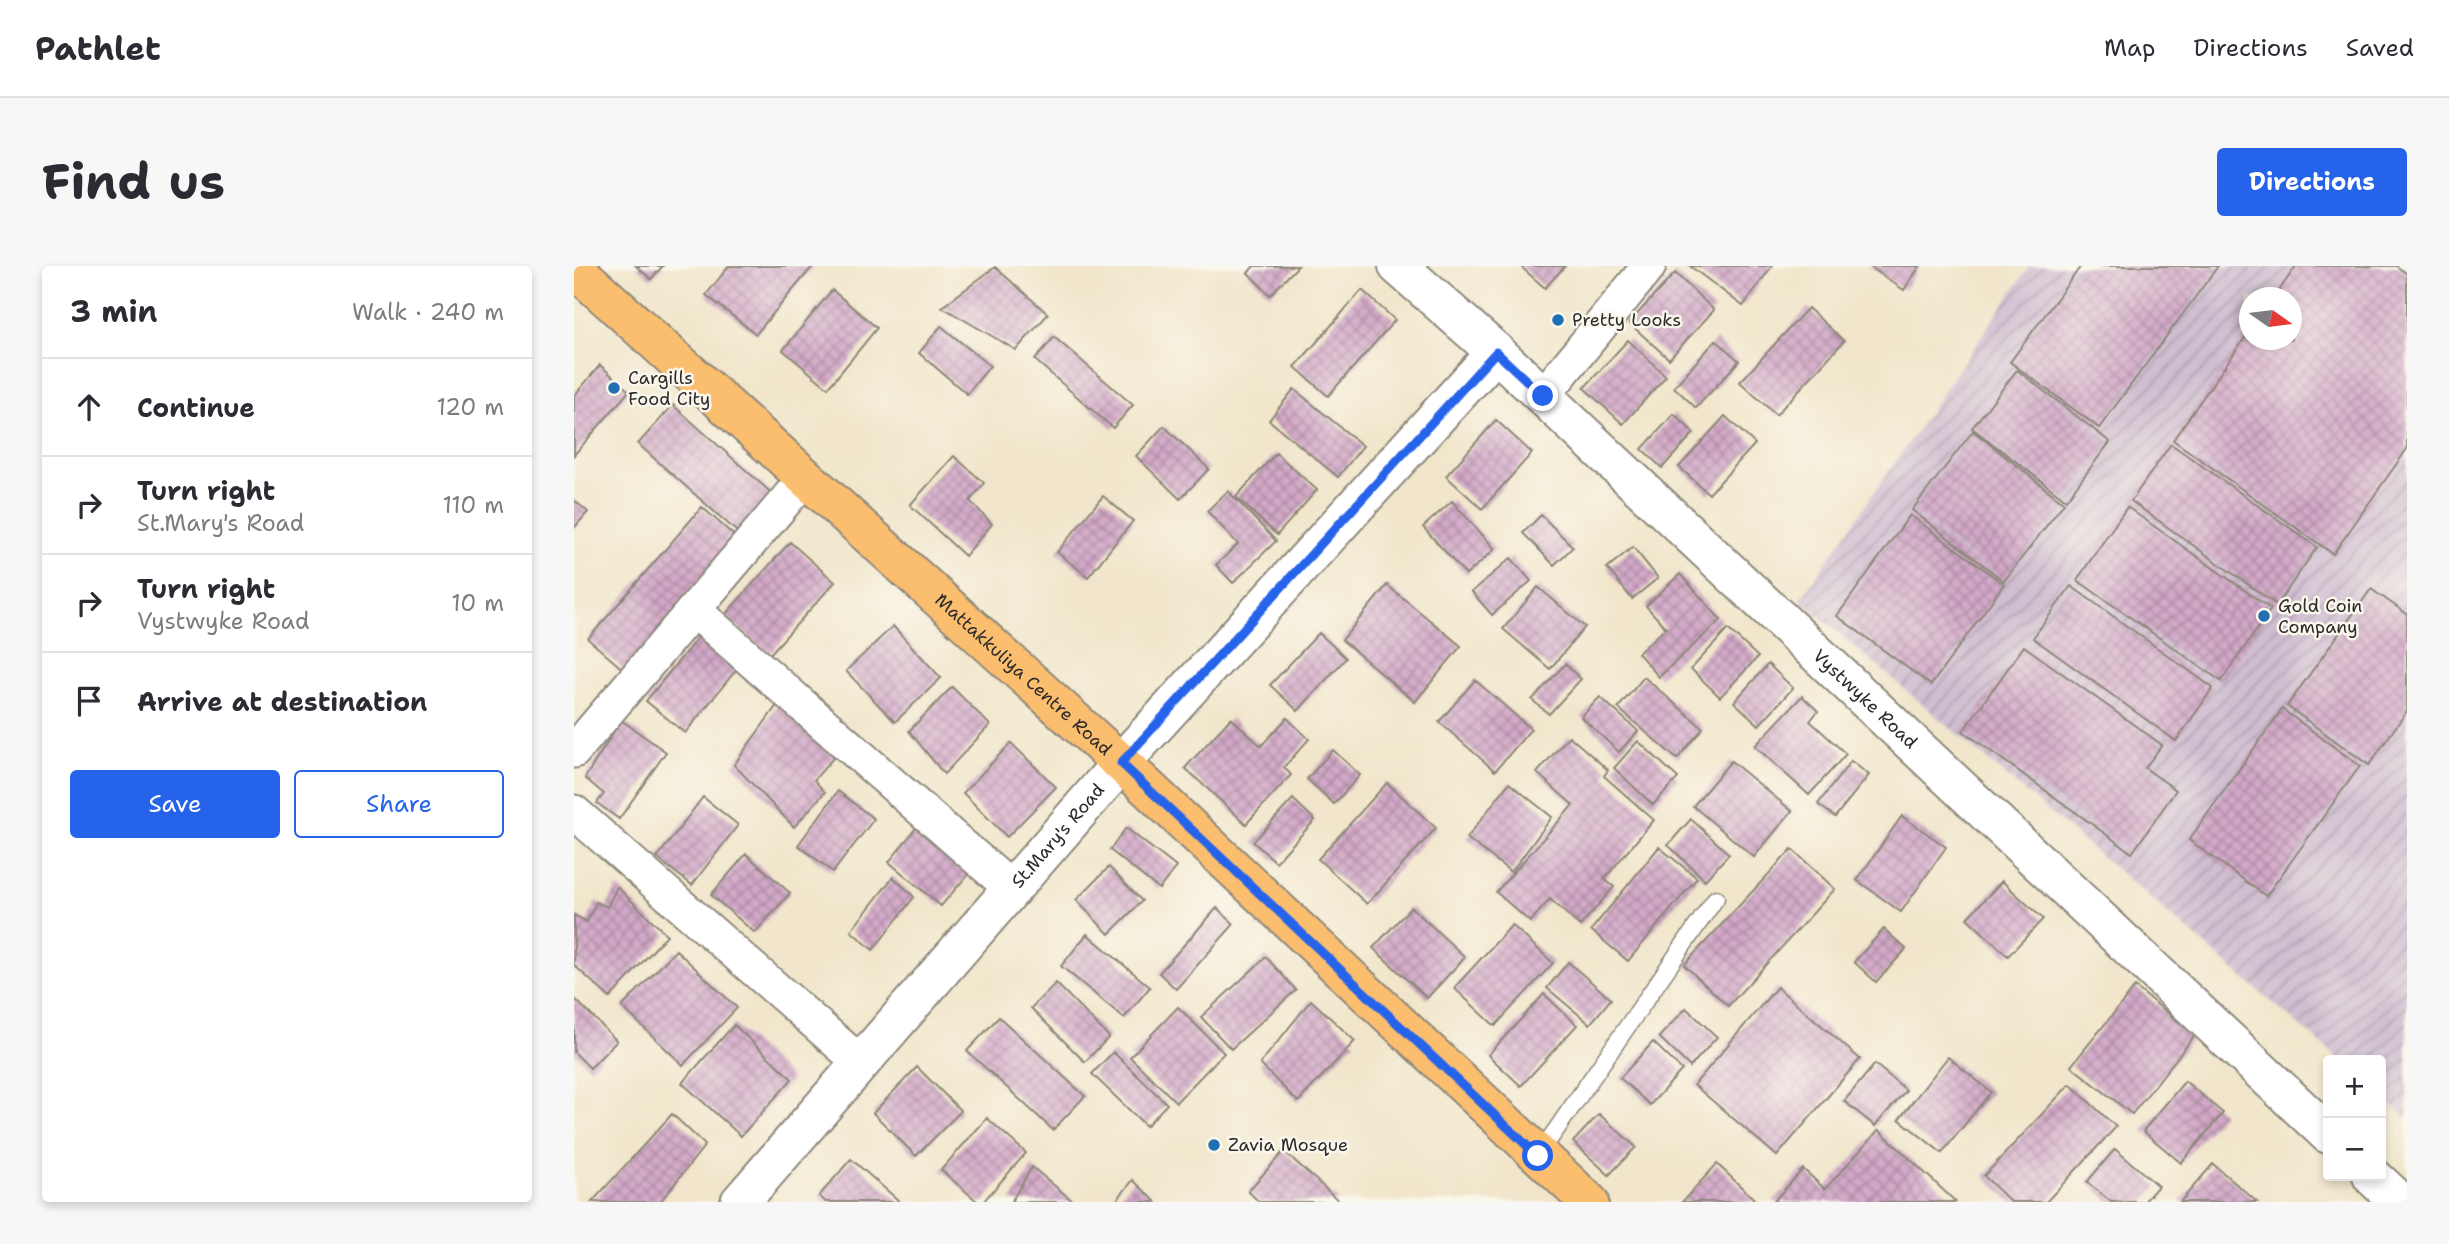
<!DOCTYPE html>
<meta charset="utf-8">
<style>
body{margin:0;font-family:"Shantell Sans",sans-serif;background:#f7f7f7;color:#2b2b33}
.controls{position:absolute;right:21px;bottom:21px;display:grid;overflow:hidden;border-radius:7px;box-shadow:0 4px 10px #0003}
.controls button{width:63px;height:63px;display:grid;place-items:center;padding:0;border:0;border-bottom:2px solid #e1e1e2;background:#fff;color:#2b2b33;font:35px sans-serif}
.compass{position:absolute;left:1665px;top:21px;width:63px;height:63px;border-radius:50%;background:#fff;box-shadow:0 4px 10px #0003;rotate:104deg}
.stop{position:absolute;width:21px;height:21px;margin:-16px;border:5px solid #2563eb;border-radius:50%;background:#fff}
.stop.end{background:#2563eb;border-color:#fff;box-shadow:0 2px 7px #0008}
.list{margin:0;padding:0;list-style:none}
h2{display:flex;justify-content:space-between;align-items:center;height:91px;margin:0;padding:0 28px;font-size:30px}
h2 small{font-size:23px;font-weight:400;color:#7c7c81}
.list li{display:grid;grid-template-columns:46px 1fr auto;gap:21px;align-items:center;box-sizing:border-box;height:98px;padding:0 28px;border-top:2px solid #e1e1e2}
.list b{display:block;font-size:26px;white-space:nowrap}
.list p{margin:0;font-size:23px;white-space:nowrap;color:#7c7c81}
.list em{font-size:23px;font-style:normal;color:#7c7c81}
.actions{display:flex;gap:14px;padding:21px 28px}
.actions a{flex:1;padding:16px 0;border:2px solid #2563eb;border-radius:7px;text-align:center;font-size:24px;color:#2563eb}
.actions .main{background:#2563eb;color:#fff}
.icon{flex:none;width:38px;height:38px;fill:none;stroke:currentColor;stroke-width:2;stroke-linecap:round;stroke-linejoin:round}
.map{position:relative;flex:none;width:1833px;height:936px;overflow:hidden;border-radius:7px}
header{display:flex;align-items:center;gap:42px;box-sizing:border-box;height:98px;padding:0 35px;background:#fff;border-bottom:2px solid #e1e1e2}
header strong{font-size:33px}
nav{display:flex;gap:38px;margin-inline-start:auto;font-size:24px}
.intro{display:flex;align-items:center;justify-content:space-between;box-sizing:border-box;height:168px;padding:0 42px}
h1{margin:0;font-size:49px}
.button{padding:18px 32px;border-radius:7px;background:#2563eb;color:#fff;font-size:24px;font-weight:700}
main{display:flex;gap:42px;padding:0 42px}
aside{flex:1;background:#fff;border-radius:7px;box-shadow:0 4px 10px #0003}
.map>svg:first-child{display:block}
</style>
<header>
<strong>Pathlet</strong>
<nav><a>Map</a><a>Directions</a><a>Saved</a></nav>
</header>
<div class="intro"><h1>Find us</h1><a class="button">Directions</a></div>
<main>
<aside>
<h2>3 min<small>Walk · 240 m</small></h2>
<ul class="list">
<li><svg class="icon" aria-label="ahead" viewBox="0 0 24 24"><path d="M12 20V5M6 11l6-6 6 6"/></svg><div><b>Continue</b></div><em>120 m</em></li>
<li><svg class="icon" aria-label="right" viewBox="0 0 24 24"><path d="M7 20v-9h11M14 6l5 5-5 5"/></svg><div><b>Turn right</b><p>St.Mary's Road</p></div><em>110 m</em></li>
<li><svg class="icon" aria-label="right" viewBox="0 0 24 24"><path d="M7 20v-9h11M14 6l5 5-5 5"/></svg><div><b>Turn right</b><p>Vystwyke Road</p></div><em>10 m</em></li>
<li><svg class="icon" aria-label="arrive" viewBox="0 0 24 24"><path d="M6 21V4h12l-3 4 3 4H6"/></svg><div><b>Arrive at destination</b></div></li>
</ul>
<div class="actions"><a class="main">Save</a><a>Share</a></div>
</aside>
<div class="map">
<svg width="1833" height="936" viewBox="0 0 1833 936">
<defs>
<pattern id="industrial-furrows" width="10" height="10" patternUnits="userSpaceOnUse" patternTransform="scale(1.75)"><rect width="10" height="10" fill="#cfbdd0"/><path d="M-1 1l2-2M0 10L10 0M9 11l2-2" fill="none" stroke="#a89aa9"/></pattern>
<pattern id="building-cross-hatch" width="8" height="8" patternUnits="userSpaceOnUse" patternTransform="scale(1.75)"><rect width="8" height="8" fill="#d3a9c8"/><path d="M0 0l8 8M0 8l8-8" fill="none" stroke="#ab8aa3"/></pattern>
</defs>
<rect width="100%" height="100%" fill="#fbf7ec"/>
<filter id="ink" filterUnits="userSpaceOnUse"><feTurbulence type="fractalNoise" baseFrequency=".0143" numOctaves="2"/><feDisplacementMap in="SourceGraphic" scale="14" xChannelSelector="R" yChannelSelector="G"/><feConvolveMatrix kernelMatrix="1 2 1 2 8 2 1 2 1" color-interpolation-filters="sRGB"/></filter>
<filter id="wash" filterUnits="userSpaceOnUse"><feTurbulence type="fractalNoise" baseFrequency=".00686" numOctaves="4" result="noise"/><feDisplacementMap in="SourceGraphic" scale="28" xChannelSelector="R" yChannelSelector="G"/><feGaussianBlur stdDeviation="1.57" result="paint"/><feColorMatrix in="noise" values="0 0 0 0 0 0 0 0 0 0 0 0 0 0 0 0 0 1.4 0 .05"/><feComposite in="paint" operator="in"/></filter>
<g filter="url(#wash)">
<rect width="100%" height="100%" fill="#f1e6cb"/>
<path fill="url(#industrial-furrows)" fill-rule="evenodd" d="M 1456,0 L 1833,0 L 1833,852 L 1807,829 L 1807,794 L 1766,794 L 1226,334 ZM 1675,32 L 1717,32 L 1717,74 L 1675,74 Z"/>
<g id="blocks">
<path fill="url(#building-cross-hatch)" d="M 62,0 L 89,0 L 77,13 Z
M 155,0 L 239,0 L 182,68 L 132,29 Z
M 680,0 L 724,0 L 696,29 L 674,7 Z
M 946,0 L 991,0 L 971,22 Z
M 1116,0 L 1198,0 L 1169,40 Z
M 1295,0 L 1346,0 L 1330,24 Z
M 1507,0 L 1644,0 L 1525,162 L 1436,96 Z
M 1722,0 L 1822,0 L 1833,8 L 1833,183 L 1759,288 L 1599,174 L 1675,66 L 1675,74 L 1717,74 L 1717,32 L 1700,32 Z
M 421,1 L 474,48 L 442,84 L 368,41 Z
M 1101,7 L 1140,44 L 1095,93 L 1055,57 Z
M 258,24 L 303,62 L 254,122 L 209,84 Z
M 788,24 L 821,54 L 754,130 L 721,101 Z
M 1234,42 L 1270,75 L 1202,149 L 1166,116 Z
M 367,60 L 416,100 L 393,128 L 345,87 Z
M 480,71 L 559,139 L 539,162 L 461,94 Z
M 1054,74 L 1092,110 L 1049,158 L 1010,122 Z
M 1142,74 L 1165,95 L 1122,142 L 1100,121 Z
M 26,99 L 55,125 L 0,189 L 0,130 Z
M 1443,104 L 1536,176 L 1492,234 L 1398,162 Z
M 720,123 L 789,180 L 764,211 L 695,154 Z
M 99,139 L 203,232 L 169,271 L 64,178 Z
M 1100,148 L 1120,167 L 1088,202 L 1068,183 Z
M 1151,150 L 1181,178 L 1135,228 L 1105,201 Z
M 922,154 L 958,187 L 908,243 L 872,210 Z
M 590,160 L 635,203 L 606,233 L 562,190 Z
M 1399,165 L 1490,237 L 1430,315 L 1338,244 Z
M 1597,178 L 1743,281 L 1703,339 L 1557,235 Z
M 702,187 L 743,224 L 703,269 L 662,231 Z
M 380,190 L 410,217 L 396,235 L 418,258 L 391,290 L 336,239 Z
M 654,225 L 702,275 L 659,317 L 642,299 L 664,278 L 633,245 Z
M 529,230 L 559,255 L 514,311 L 483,286 Z
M 0,234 L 14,246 L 0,262 Z
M 878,235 L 921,283 L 892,309 L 849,261 Z
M 128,241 L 165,274 L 52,406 L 14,373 Z
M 1553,241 L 1697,343 L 1647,415 L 1503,314 Z
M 967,249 L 999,281 L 980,299 L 949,267 Z
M 1336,249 L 1430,318 L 1357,419 L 1263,350 Z
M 216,276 L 261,316 L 195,389 L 151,349 Z
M 1059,281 L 1084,312 L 1058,333 L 1033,302 Z
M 937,292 L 957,315 L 918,349 L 898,326 Z
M 1106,308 L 1147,354 L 1085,411 L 1064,387 L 1092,362 L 1072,340 Z
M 813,319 L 887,380 L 841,436 L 768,374 Z
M 1497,320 L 1639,422 L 1602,475 L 1459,372 Z
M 964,321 L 1011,361 L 976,403 L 929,363 Z
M 1797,323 L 1833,348 L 1833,445 L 1795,499 L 1713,440 Z
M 319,360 L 367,412 L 321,456 L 272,405 Z
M 1154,363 L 1184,391 L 1146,431 L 1117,403 Z
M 745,367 L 772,392 L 724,445 L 696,419 Z
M 124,371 L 163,403 L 111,467 L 72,435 Z
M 1450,380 L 1588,479 L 1571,502 L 1602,524 L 1558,587 L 1389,465 Z
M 991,398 L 1007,413 L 975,448 L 958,434 Z
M 1194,398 L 1219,422 L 1185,459 L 1160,436 Z
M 1070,411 L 1129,462 L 1103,493 L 1044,442 Z
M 901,414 L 957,463 L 921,505 L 865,456 Z
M 378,421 L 416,459 L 370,508 L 335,465 Z
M 1228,430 L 1244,445 L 1236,455 L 1272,488 L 1235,529 L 1181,480 Z
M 1026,431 L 1064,465 L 1045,486 L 1007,451 Z
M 206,435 L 265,485 L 240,514 L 251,526 L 220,561 L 160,499 Z
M 1708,443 L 1786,500 L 1692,630 L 1615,574 Z
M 657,452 L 687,480 L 713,452 L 735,473 L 710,501 L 717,509 L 672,558 L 611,502 Z
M 47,454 L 92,486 L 45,553 L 23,537 L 30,528 L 11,512 Z
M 995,470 L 1034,504 L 1030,510 L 1080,554 L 1030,613 L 1040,621 L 1006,660 L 976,633 L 956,656 L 922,626 L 999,539 L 963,507 Z
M 1064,475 L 1104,512 L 1079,539 L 1040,502 Z
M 437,477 L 482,521 L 433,571 L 389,527 Z
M 759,484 L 786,509 L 760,538 L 733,513 Z
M 1157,495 L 1218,545 L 1180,591 L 1119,540 Z
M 1277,495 L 1295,509 L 1261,551 L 1244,538 Z
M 813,517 L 862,562 L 793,638 L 744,593 Z
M 935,517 L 978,551 L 937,606 L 893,572 Z
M 264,525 L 300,553 L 259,606 L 224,579 Z
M 129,531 L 164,559 L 118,619 L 83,592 Z
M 719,533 L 741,554 L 702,596 L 679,576 Z
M 1328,550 L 1372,581 L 1327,646 L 1283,614 Z
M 1117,553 L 1155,588 L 1131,614 L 1094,579 Z
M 346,557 L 397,605 L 367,640 L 315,596 Z
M 552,562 L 602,601 L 585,623 L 536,584 Z
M 1085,581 L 1123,612 L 1054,695 L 1017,664 Z
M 1218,583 L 1261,623 L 1154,740 L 1110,699 Z
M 172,588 L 216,627 L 181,667 L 137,629 Z
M 535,601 L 568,635 L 535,668 L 502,634 Z
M 319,611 L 340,631 L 299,684 L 277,665 Z
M 1428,615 L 1469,653 L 1434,690 L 1393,652 Z
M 43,621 L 93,669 L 36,732 L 0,699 L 0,649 L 13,656 L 22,636 L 33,641 Z
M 837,641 L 891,691 L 853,732 L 799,682 Z
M 643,642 L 660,658 L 602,723 L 585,707 Z
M 938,659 L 979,697 L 921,760 L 880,722 Z
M 1310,663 L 1332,683 L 1302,716 L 1280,696 Z
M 513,668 L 576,721 L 550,752 L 487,700 Z
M 102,684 L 163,742 L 109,799 L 48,741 Z
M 692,691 L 722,724 L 657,783 L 627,751 Z
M 994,696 L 1037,733 L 1016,758 L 973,722 Z
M 482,717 L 535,771 L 511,796 L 457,742 Z
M 1203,721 L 1286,793 L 1203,890 L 1120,819 Z
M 1561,721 L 1621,769 L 1558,848 L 1497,800 Z
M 970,728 L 1003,759 L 947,820 L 914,789 Z
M 0,732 L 43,775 L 16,802 L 0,786 Z
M 737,734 L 781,775 L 724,836 L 686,798 Z
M 604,741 L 650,787 L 602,836 L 556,791 Z
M 1112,742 L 1143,771 L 1116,801 L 1085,771 Z
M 425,751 L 511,830 L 479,864 L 393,785 Z
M 160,759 L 218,813 L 167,870 L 108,817 Z
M 1079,776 L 1108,804 L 1076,839 L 1046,812 Z
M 539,786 L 593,838 L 572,860 L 518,808 Z
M 1374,791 L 1417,826 L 1368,887 L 1325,853 Z
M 1301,798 L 1332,824 L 1301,860 L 1270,835 Z
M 343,801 L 387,845 L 342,890 L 299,847 Z
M 1611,815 L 1649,847 L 1607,897 L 1569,865 Z
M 1496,818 L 1542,861 L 1472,936 L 1437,936 L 1410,910 Z
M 98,848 L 131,879 L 86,936 L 18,936 Z
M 1025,848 L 1062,881 L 1035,909 L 999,876 Z
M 413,852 L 452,887 L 409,936 L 404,936 L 367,904 Z
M 1305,864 L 1382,936 L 1199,936 L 1229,903 L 1251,923 Z
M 1541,883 L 1584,920 L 1570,936 L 1537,936 L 1513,916 Z
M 710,885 L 766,936 L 685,936 L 674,925 Z
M 277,893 L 324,934 L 323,936 L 252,936 L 245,930 Z
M 1143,898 L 1180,933 L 1178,936 L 1108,936 Z
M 1639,898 L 1683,936 L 1606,936 Z
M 458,901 L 500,936 L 437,936 Z
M 559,914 L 582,936 L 541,936 Z"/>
</g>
</g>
<g filter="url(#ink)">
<use href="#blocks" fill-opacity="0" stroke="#8e887b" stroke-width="2"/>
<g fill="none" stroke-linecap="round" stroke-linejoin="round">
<g stroke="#8e887b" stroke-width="19">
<path id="service" d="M 964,890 L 1142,632"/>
</g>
<g stroke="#8e887b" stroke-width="37">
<path id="minor" d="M 969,130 L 1075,0
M 121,345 L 439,624
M 0,485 L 231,212
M 0,546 L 288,798"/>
</g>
<g stroke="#8e887b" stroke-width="42">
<g id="tertiary">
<path id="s1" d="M 824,0 L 922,86 L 1754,868"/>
<path d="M 1798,910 L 1826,936"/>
<path id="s2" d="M 166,936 L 547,497 L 922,86"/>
</g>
</g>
<g stroke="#8e887b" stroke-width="42">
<g id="primary">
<path id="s3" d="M 0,2 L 547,497 L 1015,936"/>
</g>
</g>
<use href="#service" stroke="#fff" stroke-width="16"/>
<use href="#minor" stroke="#fff" stroke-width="33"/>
<use href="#tertiary" stroke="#fff" stroke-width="38"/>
<use href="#primary" stroke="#fbbd6e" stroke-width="38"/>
</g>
</g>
<g fill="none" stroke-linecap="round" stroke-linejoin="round" filter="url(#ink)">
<path stroke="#2563eb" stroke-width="9" d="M 964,890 L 547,497 L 922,86 L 969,130"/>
</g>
<g fill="#1f6fb2" stroke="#fbf7ec" stroke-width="2.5">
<circle cx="984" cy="54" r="7"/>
<circle cx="40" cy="122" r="7"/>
<circle cx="1690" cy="350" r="7"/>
<circle cx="640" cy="879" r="7"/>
</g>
<g text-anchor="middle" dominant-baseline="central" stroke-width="5" stroke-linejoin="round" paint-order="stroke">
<g font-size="18" fill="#2b2b2b" stroke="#fbf7ec" text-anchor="start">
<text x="998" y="54">Pretty Looks</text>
<text x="54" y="112">Cargills<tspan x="54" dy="21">Food City</tspan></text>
<text x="1704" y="340">Gold Coin<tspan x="1704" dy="21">Company</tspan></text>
<text x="654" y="879">Zavia Mosque</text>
</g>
<g font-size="18" fill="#2b2b2b" stroke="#fbf7ec">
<text stroke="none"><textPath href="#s3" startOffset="606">Mattakkuliya Centre Road</textPath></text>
<text stroke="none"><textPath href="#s1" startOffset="637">Vystwyke Road</textPath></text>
<text stroke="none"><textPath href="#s2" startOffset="485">St.Mary's Road</textPath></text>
</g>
</g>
</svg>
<div class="controls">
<button>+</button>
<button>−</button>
</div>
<svg class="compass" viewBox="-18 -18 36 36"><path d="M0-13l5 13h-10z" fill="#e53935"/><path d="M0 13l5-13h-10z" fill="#7c7c81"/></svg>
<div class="stop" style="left:964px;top:890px"></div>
<div class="stop end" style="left:969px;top:130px"></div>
</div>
</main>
